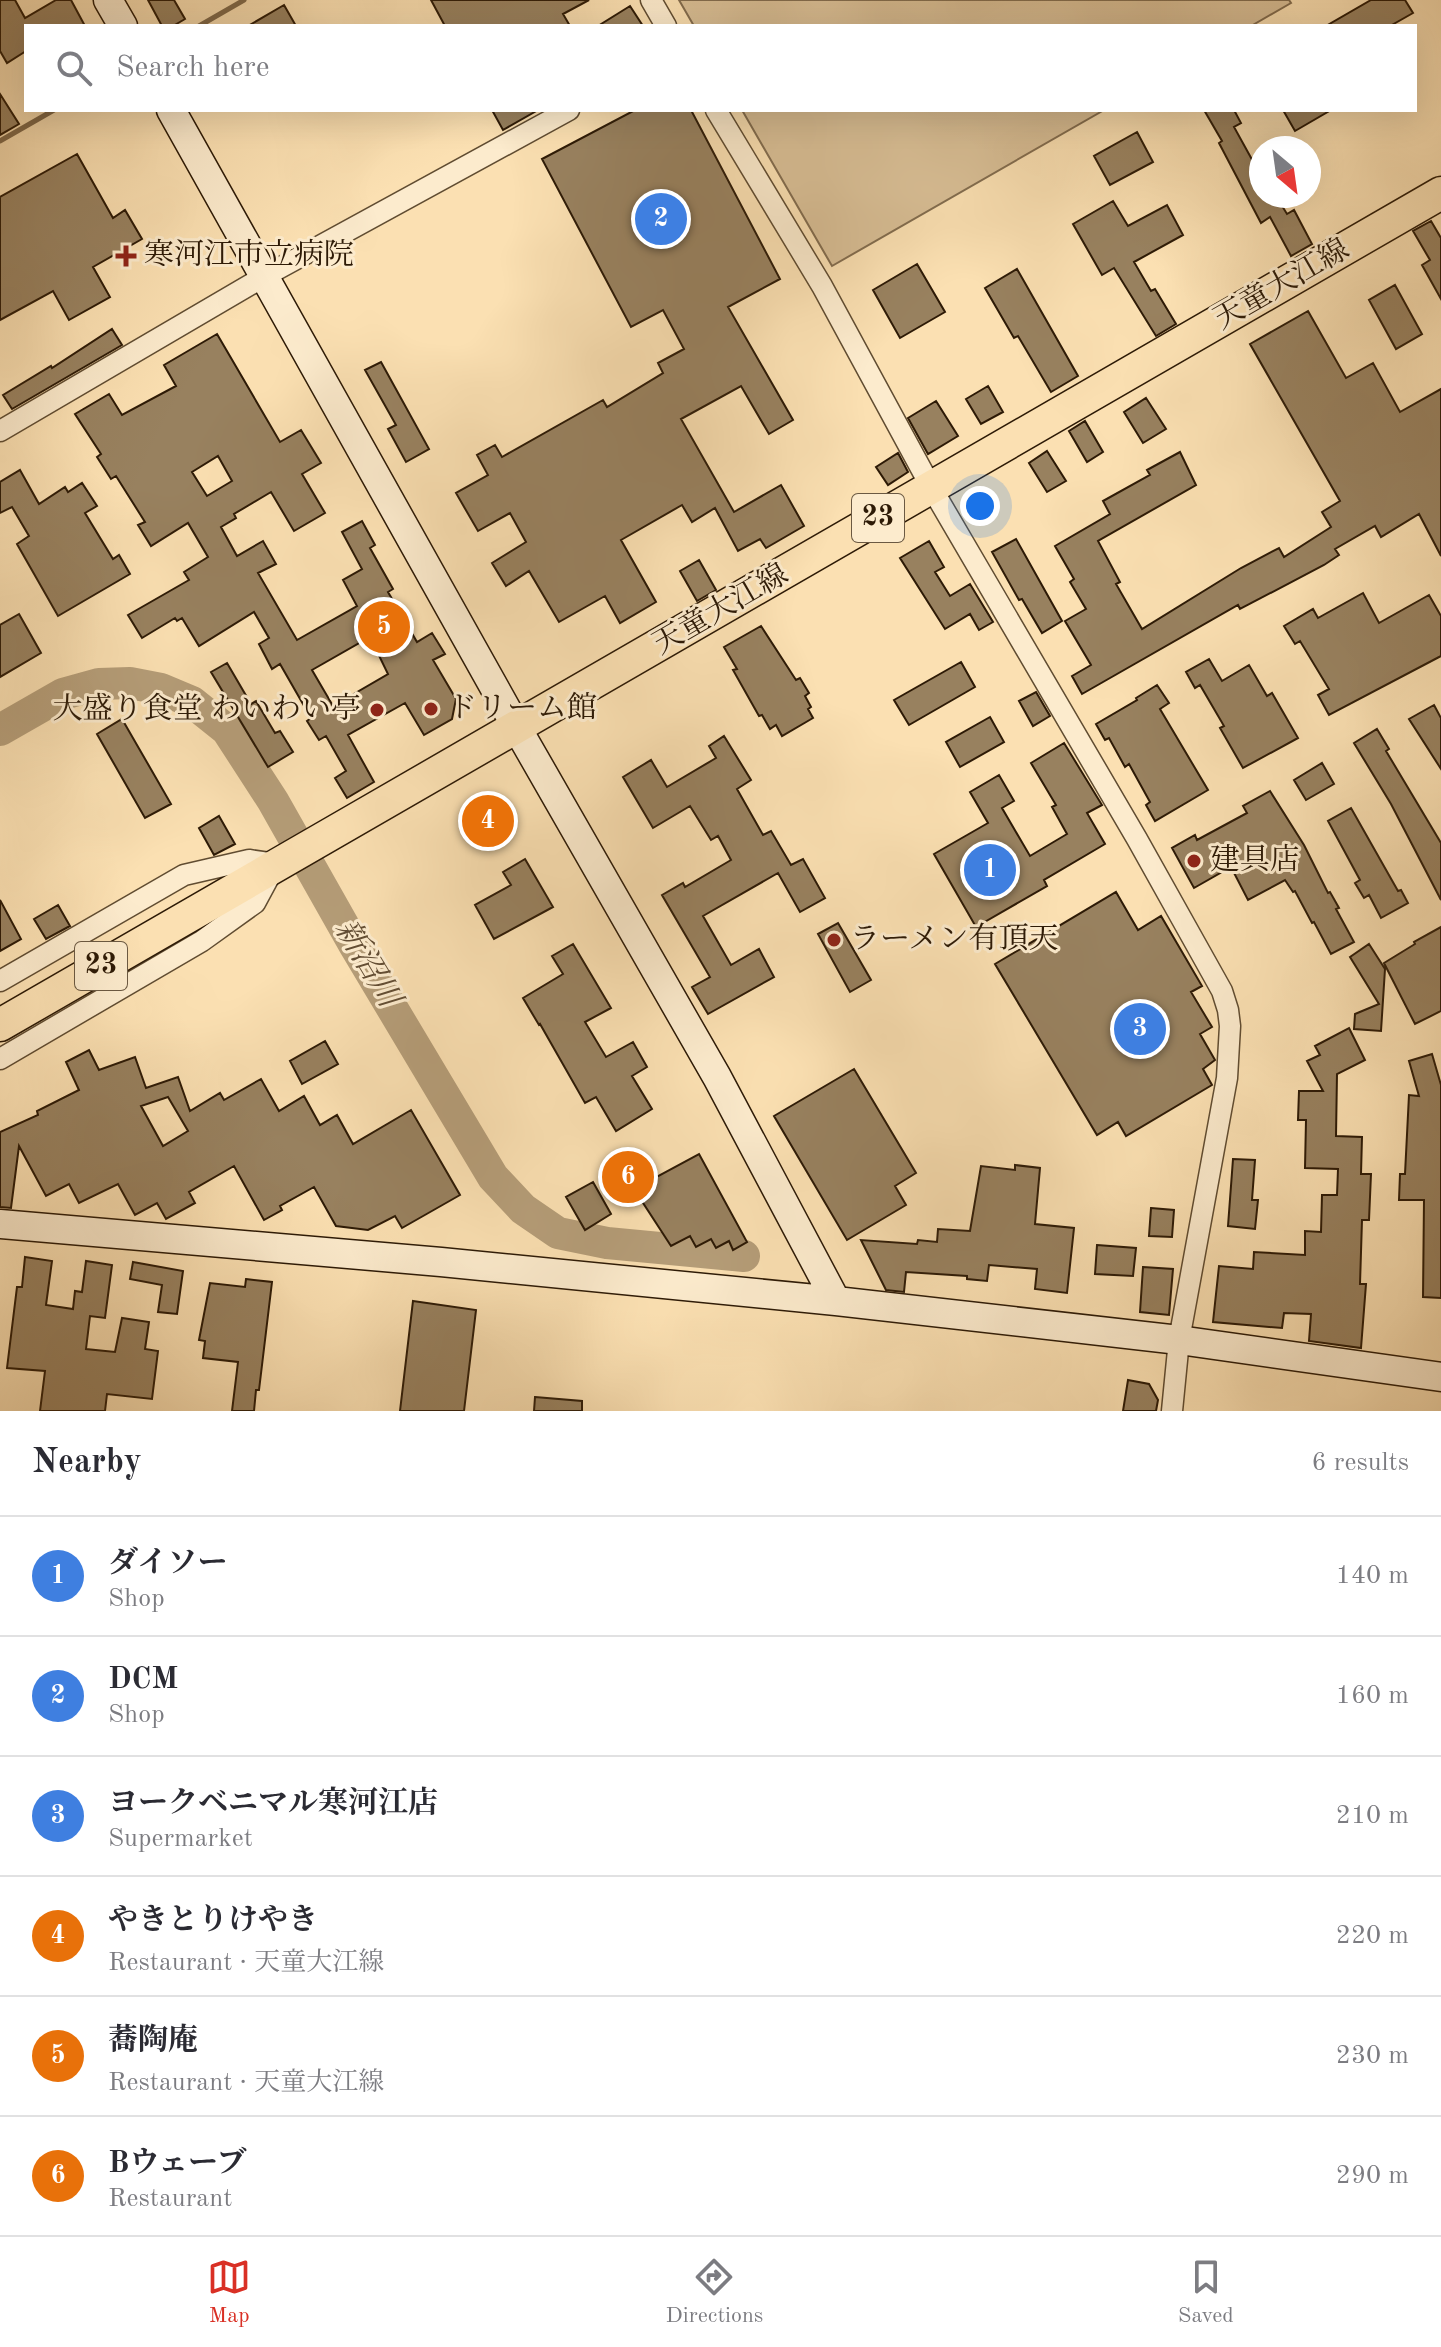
<!DOCTYPE html>
<meta charset="utf-8">
<style>
body{margin:0;font-family:"Old Standard TT","Noto Serif JP",serif;background:#f2f2f3;color:#2b2b33}
.compass{position:absolute;left:1249px;top:136px;width:72px;height:72px;border-radius:50%;background:#fff;box-shadow:0 8px 32px #0002;rotate:151deg}
.you{position:absolute;left:980px;top:506px;width:28px;height:28px;margin:-20px;border:6px solid #fff;border-radius:50%;background:#1a73e8;box-shadow:0 0 0 12px #1a73e833}
.badge{display:grid;place-items:center;width:52px;height:52px;border-radius:50%;background:#d93025;color:#fff;font-size:26px;font-weight:700}
.pin{position:absolute;translate:-50% -50%;border:4px solid #fff;box-shadow:0 2px 8px #0006}
.list{margin:0;padding:0;list-style:none}
h2{display:flex;justify-content:space-between;align-items:center;height:104px;margin:0;padding:0 32px;font-size:34px}
h2 small{font-size:26px;font-weight:400;color:#7c7c81}
.list li{display:grid;grid-template-columns:52px 1fr auto;gap:24px;align-items:center;box-sizing:border-box;height:120px;padding:0 32px;border-top:2px solid #e1e1e2}
.list b{display:block;font-size:30px;white-space:nowrap}
.list p{margin:0;font-size:26px;white-space:nowrap;color:#7c7c81}
.list em{font-size:26px;font-style:normal;color:#7c7c81}
.icon{flex:none;width:44px;height:44px;fill:none;stroke:currentColor;stroke-width:2;stroke-linecap:round;stroke-linejoin:round}
.map{position:relative;flex:none;width:1441px;height:1411px;overflow:hidden}
.search{position:absolute;background:#fff;box-shadow:0 8px 32px #0002;left:24px;right:24px;top:24px;height:88px;display:flex;align-items:center;gap:20px;box-sizing:border-box;padding:0 28px;border-radius:0px;color:#7c7c81;font-size:30px}
.sheet{height:824px;background:#fff}
nav{display:flex;justify-content:space-around;align-items:center;box-sizing:border-box;height:112px;border-top:2px solid #e1e1e2;background:#fff;font-size:22px;color:#7c7c81}
nav a{display:grid;justify-items:center;gap:4px}
nav .on{color:#d93025}
.map>svg:first-child{display:block}
</style>
<div class="map">
<svg width="1441" height="1411" viewBox="0 0 1441 1411">
<rect width="100%" height="100%" fill="#fbe0b2"/>
<filter id="stains"><feTurbulence type="fractalNoise" baseFrequency=".0025" numOctaves="4"/><feColorMatrix values="0 0 0 0 .2 0 0 0 0 .09 0 0 0 0 .02 0 0 0 .5 -.17"/></filter>
<radialGradient id="worn" r=".72"><stop offset=".6" stop-color="#630" stop-opacity="0"/><stop offset="1" stop-color="#630" stop-opacity=".3"/></radialGradient>
<path fill="#d8be95" stroke="#826c4e" stroke-width="2" d="M 679,0 L 1289,0 L 1291,3 L 1251,26 L 694,26 Z
M 742,110 L 1104,110 L 832,266 Z"/>
<g fill="none" stroke-linecap="round" stroke-linejoin="round">
<path stroke="#7f694a" stroke-width="5" d="M 199,26 L 244,0
M 0,141 L 54,110"/>
<path stroke="#b59d78" stroke-width="32" d="M 0,730 L 63,694 L 99,684 L 130,683 L 161,689 L 192,702 L 227,730 L 273,801 L 355,946 L 493,1177 L 523,1209 L 558,1233 L 607,1243 L 744,1256"/>
</g>
<path fill="#98815f" stroke="#2d1a06" stroke-width="2" fill-rule="evenodd" d="M 0,0 L 15,0 L 25,18 L 56,0 L 71,0 L 85,26 L 26,26 L 26,51 L 7,63 L 0,51 Z
M 148,0 L 174,0 L 185,19 L 173,26 L 162,26 Z
M 431,0 L 589,0 L 563,14 L 570,26 L 445,26 Z
M 1371,0 L 1405,0 L 1413,13 L 1390,26 L 1326,26 Z
M 284,5 L 296,26 L 248,26 Z
M 630,6 L 643,26 L 598,26 Z
M 0,94 L 19,124 L 0,135 Z
M 492,110 L 538,110 L 503,130 Z
M 635,110 L 691,110 L 780,279 L 728,307 L 793,420 L 769,434 L 741,386 L 681,419 L 734,512 L 781,485 L 804,526 L 766,548 L 760,539 L 738,551 L 715,508 L 692,522 L 682,505 L 621,540 L 656,602 L 620,623 L 605,596 L 559,622 L 529,571 L 506,586 L 492,563 L 526,542 L 510,513 L 478,531 L 456,493 L 488,475 L 477,455 L 495,445 L 502,457 L 603,400 L 607,407 L 663,373 L 658,363 L 684,349 L 663,310 L 631,327 L 542,159 Z
M 1204,110 L 1234,110 L 1241,123 L 1234,127 L 1255,165 L 1261,161 L 1261,196 L 1276,196 L 1287,214 L 1294,210 L 1312,244 L 1291,256 L 1270,217 L 1261,223 L 1219,143 L 1222,141 Z
M 1283,110 L 1331,110 L 1295,131 Z
M 1137,132 L 1153,162 L 1110,185 L 1094,156 Z
M 77,154 L 113,218 L 125,210 L 142,239 L 93,267 L 110,297 L 69,320 L 53,291 L 0,320 L 0,197 Z
M 1113,201 L 1128,226 L 1167,205 L 1183,235 L 1134,262 L 1151,291 L 1155,289 L 1176,324 L 1156,336 L 1114,268 L 1102,275 L 1073,224 Z
M 1431,221 L 1441,238 L 1441,299 L 1422,265 L 1430,260 L 1413,231 Z
M 917,264 L 945,312 L 900,338 L 873,290 Z
M 1017,269 L 1078,376 L 1051,392 L 1018,336 L 1014,338 L 985,288 Z
M 1395,285 L 1422,334 L 1396,349 L 1369,300 Z
M 1308,311 L 1346,378 L 1373,363 L 1400,412 L 1441,389 L 1441,556 L 1419,514 L 1381,537 L 1375,526 L 1335,549 L 1339,555 L 1324,565 L 1240,609 L 1238,605 L 1082,694 L 1072,676 L 1091,665 L 1065,621 L 1086,609 L 1070,582 L 1074,579 L 1055,546 L 1110,514 L 1103,501 L 1150,475 L 1147,470 L 1180,452 L 1196,485 L 1098,541 L 1120,582 L 1116,584 L 1142,629 L 1241,568 L 1279,548 L 1284,557 L 1331,527 L 1322,512 L 1340,501 L 1250,344 Z
M 112,329 L 122,345 L 12,409 L 3,395 L 51,366 L 52,368 Z
M 217,334 L 280,442 L 301,430 L 321,463 L 302,474 L 325,513 L 294,531 L 271,492 L 234,514 L 236,518 L 221,527 L 237,556 L 263,541 L 276,564 L 258,573 L 297,640 L 357,606 L 343,580 L 362,569 L 342,532 L 362,521 L 375,545 L 370,548 L 393,589 L 388,592 L 417,642 L 432,633 L 445,654 L 433,660 L 456,699 L 452,719 L 424,735 L 405,703 L 348,735 L 374,782 L 347,798 L 335,778 L 346,771 L 326,736 L 319,740 L 307,721 L 311,718 L 280,664 L 272,669 L 259,644 L 269,638 L 254,612 L 199,646 L 182,618 L 177,621 L 175,618 L 142,638 L 128,615 L 189,580 L 184,572 L 208,557 L 188,523 L 151,546 L 138,525 L 145,522 L 116,476 L 111,479 L 97,457 L 101,454 L 75,414 L 109,394 L 122,415 L 176,386 L 164,365 ZM 218,456 L 232,481 L 207,496 L 192,472 ZM 370,637 L 388,674 L 333,706 L 312,670 Z
M 381,362 L 429,449 L 406,462 L 388,429 L 396,425 L 365,370 Z
M 988,386 L 1003,412 L 981,424 L 966,399 Z
M 1146,398 L 1166,429 L 1143,443 L 1124,412 Z
M 936,401 L 958,436 L 928,454 L 908,418 Z
M 1085,421 L 1103,452 L 1087,462 L 1069,431 Z
M 1047,451 L 1066,481 L 1047,492 L 1029,463 Z
M 898,453 L 908,472 L 888,485 L 876,467 Z
M 20,470 L 39,504 L 65,487 L 68,492 L 82,483 L 97,506 L 85,513 L 113,559 L 119,555 L 130,574 L 58,616 L 17,544 L 29,536 L 12,507 L 0,513 L 0,482 Z
M 1016,539 L 1062,621 L 1042,633 L 1022,599 L 1019,600 L 992,552 Z
M 929,541 L 944,567 L 935,572 L 950,596 L 970,584 L 993,622 L 979,630 L 970,614 L 945,629 L 900,558 Z
M 699,560 L 716,590 L 697,601 L 680,571 Z
M 1363,593 L 1379,623 L 1429,595 L 1441,616 L 1441,656 L 1329,715 L 1318,695 L 1329,689 L 1300,641 L 1295,644 L 1284,626 L 1313,609 L 1318,618 Z
M 19,614 L 41,653 L 0,677 L 0,625 Z
M 761,626 L 796,680 L 800,678 L 809,693 L 805,696 L 811,707 L 808,709 L 813,718 L 782,736 L 776,725 L 770,729 L 762,715 L 759,716 L 733,670 L 737,669 L 724,647 Z
M 1209,659 L 1222,681 L 1249,665 L 1267,696 L 1272,693 L 1298,738 L 1243,768 L 1220,728 L 1224,726 L 1200,685 L 1195,688 L 1186,672 Z
M 961,662 L 975,687 L 909,725 L 894,700 Z
M 227,663 L 251,704 L 256,701 L 275,733 L 280,731 L 293,752 L 268,767 L 211,672 Z
M 1157,685 L 1169,703 L 1160,709 L 1208,790 L 1155,821 L 1146,805 L 1150,802 L 1129,764 L 1125,767 L 1109,738 L 1105,740 L 1096,724 L 1137,700 L 1136,698 Z
M 1036,692 L 1050,716 L 1033,726 L 1019,701 Z
M 1434,705 L 1441,718 L 1441,769 L 1409,719 Z
M 990,717 L 1004,742 L 960,767 L 946,742 Z
M 122,719 L 171,804 L 145,818 L 97,734 Z
M 1377,729 L 1389,749 L 1386,751 L 1441,843 L 1441,900 L 1391,804 L 1354,743 Z
M 724,736 L 751,780 L 737,789 L 763,835 L 771,831 L 791,865 L 803,859 L 825,898 L 800,912 L 778,873 L 703,916 L 731,965 L 759,949 L 774,977 L 708,1014 L 692,987 L 710,977 L 662,895 L 683,883 L 685,887 L 731,860 L 718,836 L 711,840 L 690,806 L 653,828 L 623,777 L 651,760 L 667,787 L 716,758 L 709,746 Z
M 1064,743 L 1102,805 L 1087,813 L 1105,844 L 1044,880 L 1047,886 L 976,927 L 934,854 L 988,823 L 970,792 L 999,775 L 1014,801 L 1002,808 L 1030,856 L 1067,834 L 1052,807 L 1056,805 L 1031,763 Z
M 1322,763 L 1334,784 L 1306,800 L 1294,780 Z
M 1270,791 L 1304,845 L 1328,893 L 1330,892 L 1339,908 L 1336,909 L 1354,942 L 1331,954 L 1314,922 L 1312,923 L 1295,891 L 1293,892 L 1285,880 L 1248,900 L 1231,867 L 1194,888 L 1172,848 L 1195,835 L 1197,840 L 1247,813 L 1243,806 Z
M 495,808 L 505,826 L 493,833 L 491,830 L 471,840 L 463,825 Z
M 1351,808 L 1398,891 L 1401,890 L 1408,903 L 1381,918 L 1369,895 L 1364,898 L 1355,883 L 1360,880 L 1328,821 Z
M 219,816 L 235,844 L 214,855 L 199,828 Z
M 525,859 L 553,907 L 494,939 L 475,905 L 511,885 L 503,872 Z
M 1116,892 L 1138,930 L 1161,916 L 1202,986 L 1191,992 L 1212,1027 L 1200,1034 L 1215,1060 L 1203,1069 L 1212,1085 L 1126,1136 L 1118,1122 L 1097,1135 L 995,964 Z
M 0,900 L 21,939 L 0,951 Z
M 58,905 L 70,926 L 46,939 L 34,919 Z
M 838,923 L 871,980 L 850,992 L 818,934 Z
M 1441,927 L 1441,1011 L 1415,1024 L 1384,963 L 1415,944 L 1414,942 Z
M 573,944 L 611,1008 L 585,1022 L 606,1057 L 633,1042 L 647,1067 L 632,1076 L 652,1109 L 616,1131 L 596,1097 L 585,1103 L 540,1024 L 539,1025 L 523,998 L 563,974 L 552,956 Z
M 1369,944 L 1385,969 L 1381,1031 L 1354,1029 L 1355,1014 L 1379,1004 L 1350,957 Z
M 1349,1028 L 1365,1060 L 1337,1074 L 1336,1136 L 1362,1137 L 1361,1174 L 1371,1174 L 1369,1220 L 1362,1220 L 1360,1284 L 1366,1284 L 1361,1348 L 1309,1341 L 1311,1314 L 1284,1313 L 1282,1328 L 1213,1322 L 1219,1266 L 1253,1269 L 1254,1252 L 1305,1255 L 1305,1231 L 1321,1232 L 1322,1195 L 1337,1195 L 1338,1169 L 1305,1168 L 1306,1120 L 1298,1120 L 1299,1091 L 1323,1091 L 1307,1061 L 1320,1055 L 1315,1046 Z
M 325,1041 L 338,1064 L 302,1084 L 290,1061 Z
M 89,1050 L 99,1070 L 135,1057 L 146,1088 L 178,1077 L 190,1111 L 220,1093 L 224,1100 L 261,1079 L 279,1111 L 304,1096 L 320,1125 L 337,1115 L 353,1144 L 411,1110 L 460,1195 L 402,1228 L 395,1216 L 368,1230 L 336,1226 L 314,1187 L 280,1206 L 282,1210 L 264,1220 L 234,1166 L 189,1192 L 195,1203 L 166,1219 L 157,1203 L 135,1215 L 118,1184 L 79,1203 L 69,1184 L 46,1196 L 19,1146 L 11,1208 L 0,1207 L 0,1132 L 38,1115 L 37,1111 L 79,1090 L 66,1062 ZM 168,1097 L 188,1131 L 163,1146 L 141,1106 Z
M 1432,1054 L 1441,1085 L 1441,1298 L 1423,1297 L 1424,1200 L 1399,1200 L 1400,1174 L 1405,1174 L 1409,1095 L 1419,1096 L 1409,1061 Z
M 854,1069 L 916,1173 L 895,1186 L 906,1205 L 847,1240 L 774,1116 Z
M 699,1154 L 747,1242 L 733,1250 L 729,1241 L 716,1248 L 711,1239 L 696,1247 L 690,1236 L 671,1246 L 634,1189 Z
M 1233,1159 L 1255,1160 L 1252,1200 L 1258,1200 L 1255,1229 L 1228,1226 Z
M 1015,1165 L 1040,1168 L 1035,1224 L 1074,1228 L 1067,1293 L 1035,1289 L 1037,1269 L 989,1265 L 987,1281 L 967,1279 L 967,1276 L 906,1272 L 904,1292 L 886,1290 L 861,1240 L 917,1244 L 918,1240 L 937,1242 L 938,1229 L 970,1231 L 981,1166 L 1015,1170 Z
M 593,1182 L 611,1214 L 585,1230 L 566,1197 Z
M 1151,1208 L 1174,1210 L 1172,1237 L 1149,1236 Z
M 1097,1245 L 1136,1248 L 1133,1276 L 1095,1274 Z
M 25,1257 L 52,1261 L 46,1305 L 73,1309 L 75,1291 L 82,1292 L 86,1261 L 112,1265 L 105,1318 L 90,1316 L 86,1349 L 115,1352 L 122,1318 L 149,1322 L 145,1349 L 158,1351 L 152,1399 L 107,1394 L 105,1411 L 40,1411 L 45,1371 L 7,1368 L 17,1287 L 22,1287 Z
M 133,1262 L 183,1271 L 177,1314 L 158,1312 L 162,1285 L 130,1279 Z
M 1143,1267 L 1173,1269 L 1169,1315 L 1140,1312 Z
M 246,1279 L 272,1282 L 259,1390 L 256,1390 L 254,1411 L 232,1411 L 238,1362 L 203,1358 L 205,1341 L 199,1340 L 210,1283 L 245,1287 Z
M 413,1301 L 476,1310 L 464,1411 L 400,1411 Z
M 1128,1380 L 1149,1384 L 1158,1400 L 1156,1411 L 1123,1411 Z
M 535,1397 L 582,1401 L 582,1411 L 534,1411 Z"/>
<g fill="none" stroke-linecap="round" stroke-linejoin="round">
<g stroke="#604c31" stroke-width="23">
<path id="street" d="M 651,0 L 666,26
M 716,110 L 822,286 L 931,487 L 1137,839 L 1222,991 L 1228,1010 L 1230,1026 L 1227,1078 L 1179,1340 L 1172,1411
M 0,431 L 265,276 L 569,110
M 0,981 L 184,875 L 249,860 L 276,864 L 255,903 L 202,941 L 0,1059"/>
</g>
<g stroke="#2d1a06" stroke-width="31">
<path id="secondary" d="M 108,0 L 123,26
M 171,110 L 517,728 L 717,1077 L 836,1301
M 0,1224 L 441,1262 L 836,1301 L 1179,1340 L 1441,1377"/>
</g>
<g stroke="#2d1a06" stroke-width="35">
<path id="primary" d="M 0,1025 L 1441,193"/>
</g>
<use href="#street" stroke="#fcebcd" stroke-width="20"/>
<use href="#secondary" stroke="#fcebcd" stroke-width="28"/>
<use href="#primary" stroke="#fbe0b2" stroke-width="32"/>
</g>
<g fill="#8f2418" stroke="#fcebcd" stroke-width="3">
<path d="M122 244h8v8h8v8h-8v8h-8v-8h-8v-8h8z"/>
<circle cx="431" cy="709" r="8"/>
<circle cx="377" cy="710" r="8"/>
<circle cx="1194" cy="861" r="8"/>
<circle cx="834" cy="940" r="8"/>
</g>
<g text-anchor="middle" dominant-baseline="central" stroke-width="6" stroke-linejoin="round" paint-order="stroke">
<g fill="#fcebcd" stroke="#6b5942" stroke-width="2">
<rect x="852" y="494" width="52" height="48" rx="6"/>
<rect x="75" y="942" width="52" height="48" rx="6"/>
</g>
<g font-size="28" font-weight="bold" fill="#2d1a06">
<text x="878" y="518">23</text>
<text x="101" y="966">23</text>
</g>
<g font-size="30" fill="#2d1a06" stroke="#fcebcd" text-anchor="start">
<text x="144" y="256">寒河江市立病院</text>
<text x="447" y="709">ドリーム館</text>
<text x="361" y="710" text-anchor="end">大盛り食堂 わいわい亭</text>
<text x="1210" y="861">建具店</text>
<text x="850" y="940">ラーメン有頂天</text>
</g>
<g font-size="30" fill="#2d1a06" stroke="#fcebcd">
<text transform="translate(1282 285) rotate(-30)">天童大江線</text>
<text transform="translate(721 610) rotate(-30)">天童大江線</text>
</g>
<g font-size="32" font-style="italic" fill="#634e34" stroke="#fcebcd">
<text transform="translate(366 964) rotate(59)">新沼川</text>
</g>
</g>
<rect width="100%" height="100%" filter="url(#stains)"/>
<rect width="100%" height="100%" fill="url(#worn)"/>
</svg>
<svg class="compass" viewBox="-18 -18 36 36"><path d="M0-13l5 13h-10z" fill="#e53935"/><path d="M0 13l5-13h-10z" fill="#7c7c81"/></svg>
<div class="you"></div>
<div class="pin badge" style="left:990px;top:870px;background:#3f7fe0">1</div>
<div class="pin badge" style="left:661px;top:219px;background:#3f7fe0">2</div>
<div class="pin badge" style="left:1140px;top:1029px;background:#3f7fe0">3</div>
<div class="pin badge" style="left:488px;top:821px;background:#e8710a">4</div>
<div class="pin badge" style="left:384px;top:627px;background:#e8710a">5</div>
<div class="pin badge" style="left:628px;top:1177px;background:#e8710a">6</div>
<div class="search"><svg class="icon" aria-label="search" viewBox="0 0 24 24"><circle cx="10" cy="10" r="6"/><path d="M15 15l6 6"/></svg>Search here</div>
</div>
<section class="sheet">
<h2>Nearby<small>6 results</small></h2>
<ul class="list">
<li><span class="badge" style="background:#3f7fe0">1</span><div><b>ダイソー</b><p>Shop</p></div><em>140 m</em></li>
<li><span class="badge" style="background:#3f7fe0">2</span><div><b>DCM</b><p>Shop</p></div><em>160 m</em></li>
<li><span class="badge" style="background:#3f7fe0">3</span><div><b>ヨークベニマル寒河江店</b><p>Supermarket</p></div><em>210 m</em></li>
<li><span class="badge" style="background:#e8710a">4</span><div><b>やきとりけやき</b><p>Restaurant · 天童大江線</p></div><em>220 m</em></li>
<li><span class="badge" style="background:#e8710a">5</span><div><b>蕎陶庵</b><p>Restaurant · 天童大江線</p></div><em>230 m</em></li>
<li><span class="badge" style="background:#e8710a">6</span><div><b>Bウェーブ</b><p>Restaurant</p></div><em>290 m</em></li>
</ul>
</section>
<nav>
<a class="on"><svg class="icon" aria-label="map" viewBox="0 0 24 24"><path d="M3 6l6-2 6 2 6-2v14l-6 2-6-2-6 2zM9 4v14M15 6v14"/></svg>Map</a>
<a><svg class="icon" aria-label="directions" viewBox="0 0 24 24"><path d="M12 3l9 9-9 9-9-9zM9 14v-3h6M13 9l2 2-2 2"/></svg>Directions</a>
<a><svg class="icon" aria-label="saved" viewBox="0 0 24 24"><path d="M7 4h10v16l-5-4-5 4z"/></svg>Saved</a>
</nav>
